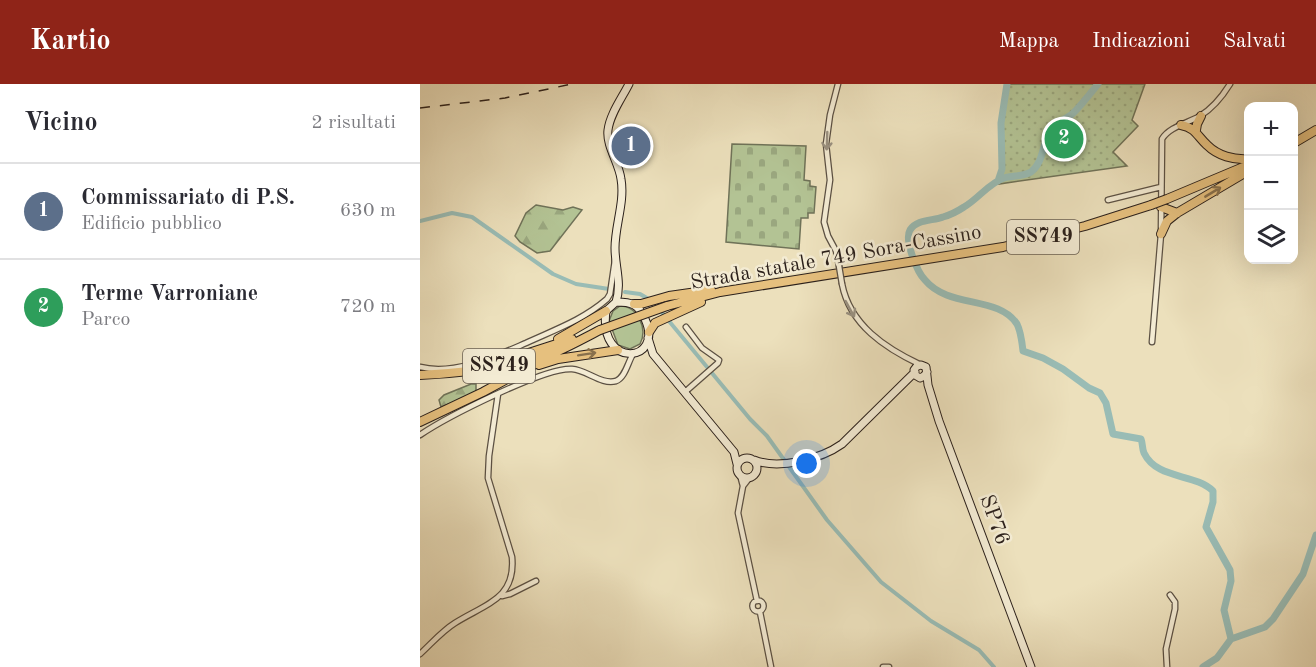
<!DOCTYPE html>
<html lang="it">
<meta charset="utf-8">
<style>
body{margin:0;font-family:"Old Standard TT",serif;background:#f2f2f3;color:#2b2b33}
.controls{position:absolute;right:18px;top:18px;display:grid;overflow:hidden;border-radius:12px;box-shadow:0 6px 24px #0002}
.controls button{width:54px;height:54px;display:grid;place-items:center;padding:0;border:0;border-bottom:2px solid #e1e1e2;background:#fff;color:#2b2b33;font:30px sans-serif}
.you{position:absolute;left:387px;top:380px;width:21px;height:21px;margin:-15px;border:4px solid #fff;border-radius:50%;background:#1a73e8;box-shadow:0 0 0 9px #1a73e833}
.badge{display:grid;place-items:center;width:39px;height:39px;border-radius:50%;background:#8f2418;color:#fff;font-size:20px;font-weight:700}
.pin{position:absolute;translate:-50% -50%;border:3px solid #fff;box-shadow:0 2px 6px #0006}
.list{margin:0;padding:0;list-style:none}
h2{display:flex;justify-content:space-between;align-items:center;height:78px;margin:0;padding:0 24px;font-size:26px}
h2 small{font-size:20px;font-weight:400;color:#7c7c81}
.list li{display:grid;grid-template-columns:39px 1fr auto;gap:18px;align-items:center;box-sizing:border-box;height:96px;padding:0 24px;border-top:2px solid #e1e1e2}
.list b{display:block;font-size:22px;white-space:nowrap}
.list p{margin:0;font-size:20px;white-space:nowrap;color:#7c7c81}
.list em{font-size:20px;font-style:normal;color:#7c7c81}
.icon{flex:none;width:33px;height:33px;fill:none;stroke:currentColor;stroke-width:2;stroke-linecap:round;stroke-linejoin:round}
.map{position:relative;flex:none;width:896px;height:583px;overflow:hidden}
header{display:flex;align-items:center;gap:36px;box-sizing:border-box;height:84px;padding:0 30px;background:#8f2418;color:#fff}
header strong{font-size:28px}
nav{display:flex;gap:33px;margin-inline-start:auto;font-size:21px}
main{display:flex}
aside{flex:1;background:#fff}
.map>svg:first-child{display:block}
</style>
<header>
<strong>Kartio</strong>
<nav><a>Mappa</a><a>Indicazioni</a><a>Salvati</a></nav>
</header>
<main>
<aside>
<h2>Vicino<small>2 risultati</small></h2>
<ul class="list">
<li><span class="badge" style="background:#5c6f8a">1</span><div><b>Commissariato di P.S.</b><p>Edificio pubblico</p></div><em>630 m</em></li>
<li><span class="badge" style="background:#2e9e5b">2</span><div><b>Terme Varroniane</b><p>Parco</p></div><em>720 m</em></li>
</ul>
</aside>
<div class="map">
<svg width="896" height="583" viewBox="0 0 896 583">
<defs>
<pattern id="forest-firs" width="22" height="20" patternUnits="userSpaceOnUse" patternTransform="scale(1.5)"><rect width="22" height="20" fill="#b3c394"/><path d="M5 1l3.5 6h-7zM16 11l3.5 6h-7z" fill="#9aa77f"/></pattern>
<pattern id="cemetery-stones" width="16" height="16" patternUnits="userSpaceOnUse" patternTransform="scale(1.5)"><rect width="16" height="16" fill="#b3c394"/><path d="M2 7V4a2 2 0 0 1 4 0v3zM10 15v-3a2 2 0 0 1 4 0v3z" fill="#9aa77f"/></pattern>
<pattern id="park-dots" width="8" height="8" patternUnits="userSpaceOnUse" patternTransform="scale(1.5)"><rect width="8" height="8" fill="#b3c394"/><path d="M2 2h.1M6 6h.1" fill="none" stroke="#9aa77f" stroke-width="1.8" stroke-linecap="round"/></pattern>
</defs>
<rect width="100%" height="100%" fill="#ece0bc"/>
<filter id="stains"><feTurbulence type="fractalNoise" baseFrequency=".00333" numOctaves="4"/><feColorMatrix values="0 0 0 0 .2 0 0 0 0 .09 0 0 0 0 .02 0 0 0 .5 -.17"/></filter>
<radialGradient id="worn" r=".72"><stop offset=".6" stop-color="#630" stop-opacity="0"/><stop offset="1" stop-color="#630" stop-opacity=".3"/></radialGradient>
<path fill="#b3c394" stroke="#6f7258" stroke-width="1.5" d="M 200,222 C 218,222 228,245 220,260 L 210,265 L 198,261 L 189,237 L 193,227 Z"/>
<path fill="url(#forest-firs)" stroke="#6f7258" stroke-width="1.5" d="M 116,121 L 143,126 L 153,123 L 162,126 L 130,167 L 117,169 L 100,158 L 95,152 L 106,129 Z
M 51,300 L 56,300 L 56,309 L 21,323 L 19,316 L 24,311 Z"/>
<path fill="url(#cemetery-stones)" stroke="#6f7258" stroke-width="1.5" d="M 312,60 L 386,62 L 384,96 L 390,97 L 390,102 L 396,103 L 394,129 L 388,129 L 388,134 L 381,134 L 379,165 L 306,158 Z"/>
<path fill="url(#park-dots)" stroke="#6f7258" stroke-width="1.5" d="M 589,0 L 725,0 L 712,36 L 718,42 L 693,68 L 707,82 L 579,100 L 584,72 L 582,39 Z"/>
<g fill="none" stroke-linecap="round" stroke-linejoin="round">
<path stroke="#99bcb5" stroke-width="4" d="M 0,137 L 32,129 L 52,133 L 133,190 L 156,200 L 189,205
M 205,208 L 220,210 L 232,217
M 239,225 L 330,335 L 347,352 L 407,436 L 461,498 L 511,537 L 559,566 L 574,583"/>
<path stroke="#99bcb5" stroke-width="7" d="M 678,0 C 674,5 655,28 651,31 C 643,36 636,39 630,48 C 622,60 624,78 611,88 C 603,93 593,91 584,94 C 569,99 558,115 544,123 C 538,127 530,131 523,133 C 513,137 497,135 490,146 C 484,156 497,188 505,196 C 529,225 578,211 597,240 C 601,248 602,258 603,267 L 623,274 L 643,285 L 669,304 L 680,309 L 686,319 L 693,350 L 721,355 C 723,360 722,365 724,369 C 737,396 775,389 793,407 L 793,418 L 786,443 L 810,486 L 811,497 L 804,526 L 811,555
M 578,97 L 582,85 L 581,39 L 587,0
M 811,555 L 845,543 L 853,535 L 883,490 L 896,451
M 783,583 L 797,574 L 811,555"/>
<g stroke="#5b5043" stroke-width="7">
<path id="street" d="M 418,0 L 410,31 L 406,60 L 410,96 L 404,138 L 408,152 L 416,167 L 419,182
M 688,116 L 741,103
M 422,200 C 430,241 465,264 501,281
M 732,258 L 741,150 L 742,55 C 749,43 768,39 780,32 C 793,24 802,13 810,0
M 0,283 C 34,292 76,272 106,259 C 134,246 163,236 187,215 L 190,210 L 195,176
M 265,308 L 298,279 L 299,276 L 282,264 L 266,243
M 0,351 C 25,334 124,283 152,285 C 167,286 181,301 196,297 C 205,294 208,278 213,270
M 320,391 L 323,402
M 330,393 L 323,402 L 318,429 L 337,517
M 82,512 L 90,510 L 116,497
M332.5 522a5.5 5.5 0 1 1 11 0a5.5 5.5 0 1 1-11 0Z
M 340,528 L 351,583
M 0,570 C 11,560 22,547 35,539 C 65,520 96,515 92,473 L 68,394 L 69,372 L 78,310
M 463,583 L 469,583
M 747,583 L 746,565 L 755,525 L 755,518 L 750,511"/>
</g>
<g stroke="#2b201b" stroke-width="9">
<path id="secondary" d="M 196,218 C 202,199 195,183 195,164 C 195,141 205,118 201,95 C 199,79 186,62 188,46 C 190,30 202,14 209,0
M 196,218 C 212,218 218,220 225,235 C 245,279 178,286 186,227 Z
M 228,254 L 233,270 L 314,368 L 317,380
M 507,288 L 504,292 L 500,294 L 495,291 L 494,286 L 497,282 L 501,281 L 506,283 L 508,301 L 519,337 L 611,583
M317 384a10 10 0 1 1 20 0a10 10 0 1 1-20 0Z
M 334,376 C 359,386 401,375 422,360 L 495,288"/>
</g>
<g stroke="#2b201b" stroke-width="10">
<path id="highway" d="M 761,41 C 776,44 777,52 787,61 C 798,72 814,76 828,75
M 776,46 L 777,40 L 781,32
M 874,59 L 896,46
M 747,115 L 828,81
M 741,123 L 757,129
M 741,150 L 747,137 L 757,129 L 828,87
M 214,220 L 221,220 L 249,212 L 291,206
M 247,222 L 300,208 L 583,163 L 665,142 L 731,121
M 229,248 L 235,239 L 281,218
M 138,255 L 186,227
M 93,274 L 152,255
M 119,281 L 138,275 L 198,266
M 0,291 C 46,289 94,283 138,267 C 152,261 166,253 180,246
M 0,338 L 63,308 L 124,275"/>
</g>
<use href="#street" stroke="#f3ebd3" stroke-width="4.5"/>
<use href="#secondary" stroke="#f3ebd3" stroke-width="7"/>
<use href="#highway" stroke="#e6c07e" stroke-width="8"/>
<path stroke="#2b201b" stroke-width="1.5" stroke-dasharray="10 10" stroke-linecap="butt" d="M 0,24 L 85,14 L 152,0"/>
<g stroke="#5b5043" stroke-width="7" stroke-linecap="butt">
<path id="street-bridge" d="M 419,182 L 422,200"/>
</g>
<g stroke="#2b201b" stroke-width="10" stroke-linecap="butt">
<path id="highway-bridge" d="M 731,121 L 747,115
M 180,246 L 247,222"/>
</g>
<use href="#street-bridge" stroke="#f3ebd3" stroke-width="4.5"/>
<use href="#highway-bridge" stroke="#e6c07e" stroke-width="8"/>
</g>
<defs><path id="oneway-shaft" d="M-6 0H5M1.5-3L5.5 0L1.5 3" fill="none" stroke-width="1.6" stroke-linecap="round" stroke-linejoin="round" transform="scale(1.5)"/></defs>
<g stroke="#999080">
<use href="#oneway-shaft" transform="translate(407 57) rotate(92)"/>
<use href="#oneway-shaft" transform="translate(430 225) rotate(61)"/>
</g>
<g stroke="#88704c">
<use href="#oneway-shaft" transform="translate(793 108) rotate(-31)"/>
<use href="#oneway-shaft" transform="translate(167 270) rotate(-9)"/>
</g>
<g text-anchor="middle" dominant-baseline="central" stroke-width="5" stroke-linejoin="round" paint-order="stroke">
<g fill="#f3ebd3" stroke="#675d52" stroke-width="1.5">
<rect x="587" y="136" width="72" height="34" rx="4.5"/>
<rect x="43" y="265" width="72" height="34" rx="4.5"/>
</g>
<g font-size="20" font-weight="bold" fill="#2b201b">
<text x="623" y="153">SS749</text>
<text x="79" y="282">SS749</text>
</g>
<g font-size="21" fill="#2b201b" stroke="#f3ebd3">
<text transform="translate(416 174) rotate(-10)">Strada statale 749 Sora-Cassino</text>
<text transform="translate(574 436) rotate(70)">SP76</text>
</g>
</g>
<rect width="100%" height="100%" filter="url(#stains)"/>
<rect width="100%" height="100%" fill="url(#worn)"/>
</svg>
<div class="controls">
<button>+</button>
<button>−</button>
<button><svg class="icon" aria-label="layers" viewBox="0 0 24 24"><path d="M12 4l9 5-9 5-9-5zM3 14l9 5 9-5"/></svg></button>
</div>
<div class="you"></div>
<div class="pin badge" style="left:211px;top:62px;background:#5c6f8a">1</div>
<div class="pin badge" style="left:644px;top:55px;background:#2e9e5b">2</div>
</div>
</main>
